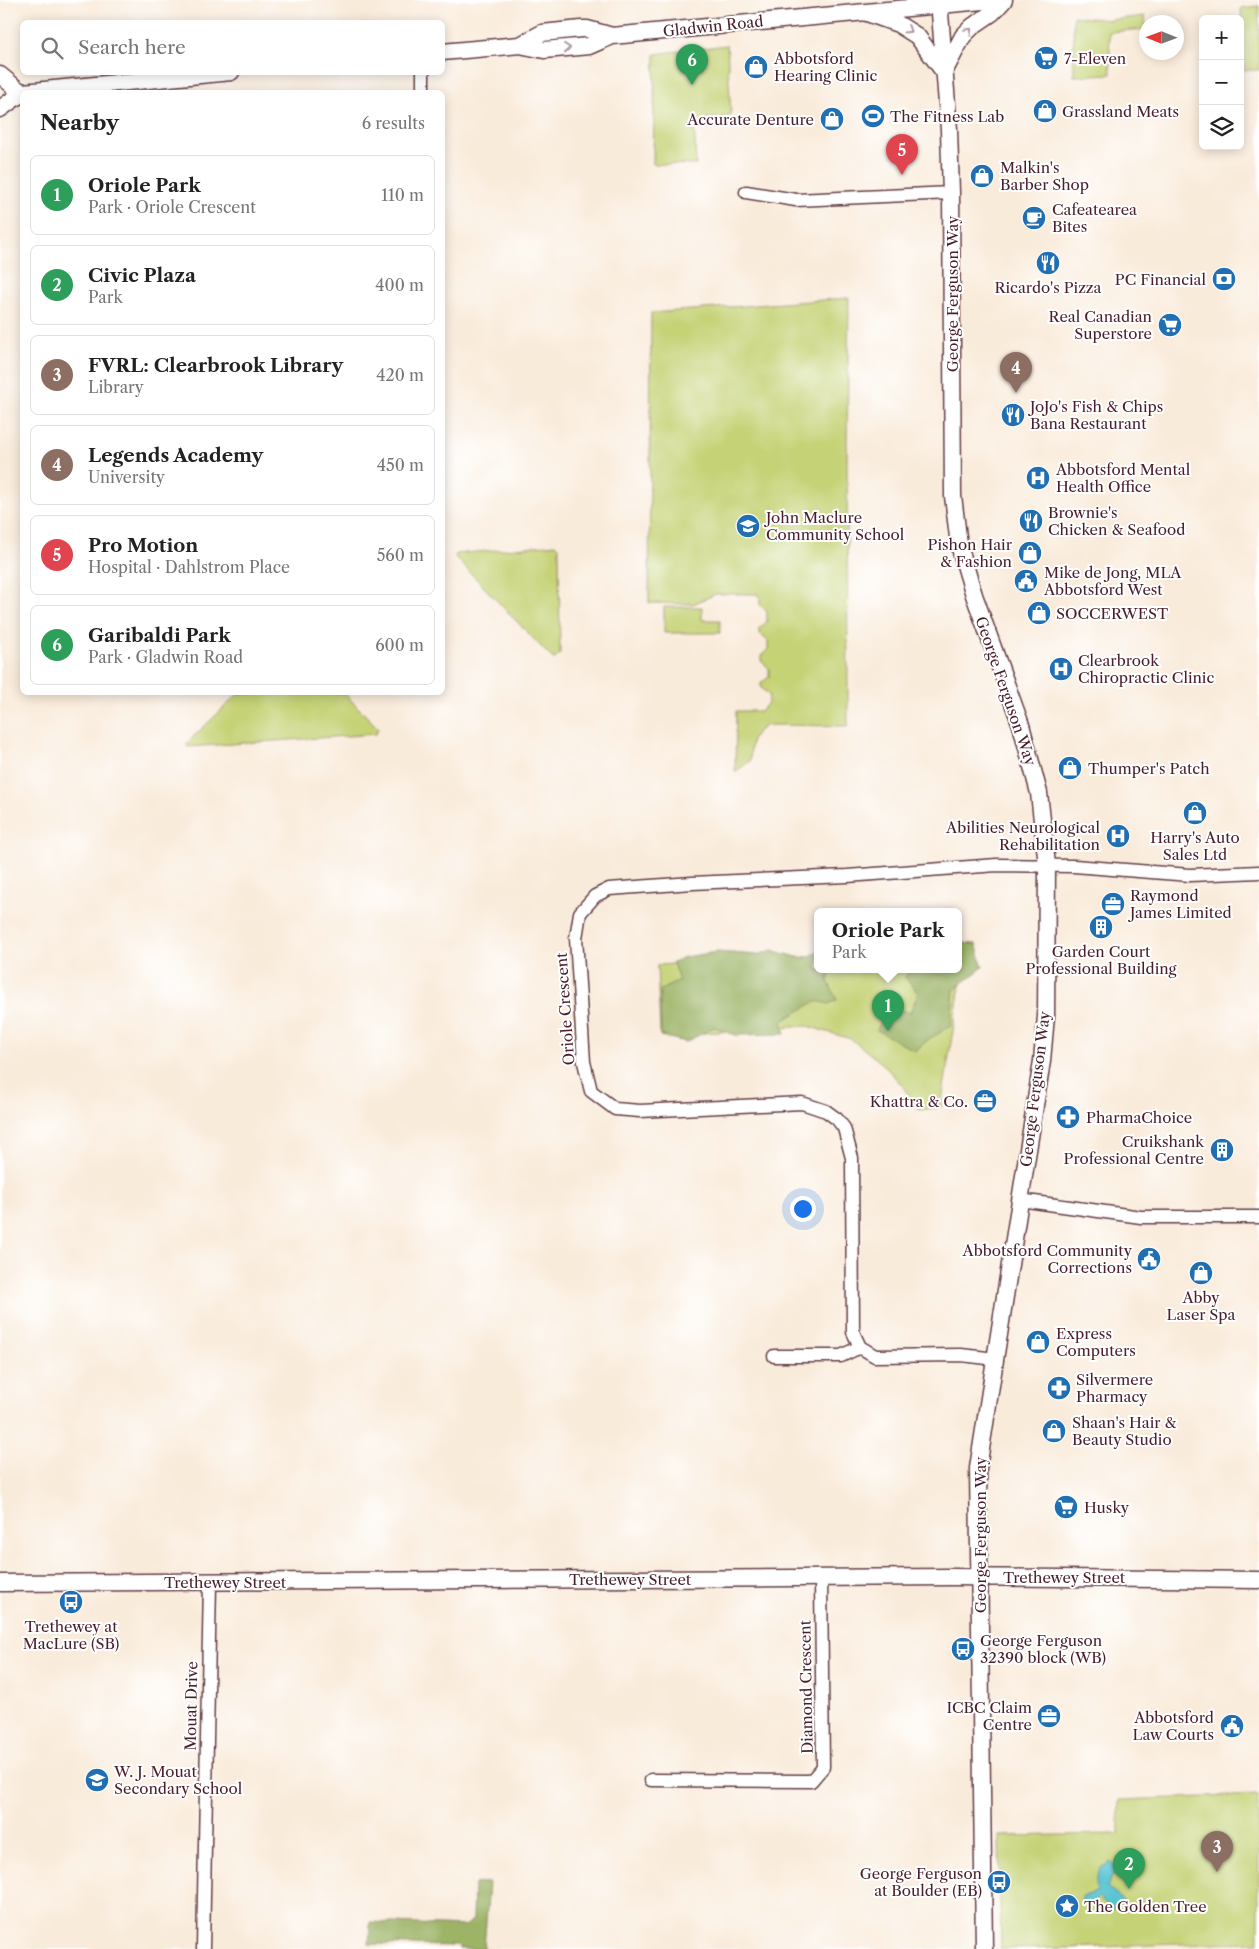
<!DOCTYPE html>
<meta charset="utf-8">
<style>
body{margin:0;font-family:"Libre Caslon Text",serif;background:#f6f6f6;color:#222}
.controls{position:absolute;right:15px;top:15px;display:grid;overflow:hidden;border-radius:8px;box-shadow:0 2px 12px #0003}
.controls button{width:45px;height:45px;display:grid;place-items:center;padding:0;border:0;border-bottom:1px solid #e0e0e0;background:#fff;color:#222;font:25px sans-serif}
.compass{position:absolute;left:1139px;top:15px;width:45px;height:45px;border-radius:50%;background:#fff;box-shadow:0 2px 12px #0003;rotate:271deg}
.you{position:absolute;left:802px;top:1208px;width:18px;height:18px;margin:-12px;border:4px solid #fff;border-radius:50%;background:#1a73e8;box-shadow:0 0 0 8px #1a73e833}
.badge{display:grid;place-items:center;width:32px;height:32px;border-radius:50%;background:#1a73e8;color:#fff;font-size:16px;font-weight:700}
.pin{position:absolute;translate:-50% -41px;filter:drop-shadow(0 1px 2px #0008)}
.pin::after{content:'';position:absolute;top:26px;width:18px;height:15px;background:inherit;clip-path:polygon(0 0,100% 0,50% 100%)}
.popup{position:absolute;left:814px;top:908px;width:148px;height:65px;box-sizing:border-box;display:grid;place-content:center;border-radius:8px;background:#fff;filter:drop-shadow(0 1px 4px #0005);font-size:16px;white-space:nowrap;color:#767676}
.popup b{font-size:19px;color:#222}
.popup::after{content:'';position:absolute;left:50%;top:100%;margin-left:-10px;border:10px solid transparent;border-top-color:#fff}
.list{margin:0;padding:0;list-style:none}
h2{display:flex;justify-content:space-between;align-items:center;height:65px;margin:0;padding:0 20px;font-size:21px}
h2 small{font-size:16px;font-weight:400;color:#767676}
.list li{display:grid;grid-template-columns:32px 1fr auto;gap:15px;align-items:center;box-sizing:border-box;height:80px;margin:0 10px 10px;padding:0 10px;border:1px solid #e0e0e0;border-radius:8px}
.list b{display:block;font-size:19px;white-space:nowrap}
.list p{margin:0;font-size:16px;white-space:nowrap;color:#767676}
.list em{font-size:16px;font-style:normal;color:#767676}
.icon{flex:none;width:28px;height:28px;fill:none;stroke:currentColor;stroke-width:2;stroke-linecap:round;stroke-linejoin:round}
.map{position:relative;flex:none;width:1259px;height:1949px;overflow:hidden}
.search{position:absolute;background:#fff;box-shadow:0 2px 12px #0003;left:20px;top:20px;width:425px;height:55px;display:flex;align-items:center;gap:12px;box-sizing:border-box;padding:0 18px;border-radius:8px;color:#767676;font-size:19px}
.panel{position:absolute;background:#fff;box-shadow:0 2px 12px #0003;left:20px;top:90px;width:425px;height:605px;border-radius:8px}
.map>svg:first-child{display:block}
</style>
<div class="map">
<svg width="1259" height="1949" viewBox="0 0 1259 1949">
<rect width="100%" height="100%" fill="#fff"/>
<filter id="ink" filterUnits="userSpaceOnUse"><feTurbulence type="fractalNoise" baseFrequency=".02" numOctaves="2"/><feDisplacementMap in="SourceGraphic" scale="10" xChannelSelector="R" yChannelSelector="G"/><feConvolveMatrix kernelMatrix="1 2 1 2 8 2 1 2 1" color-interpolation-filters="sRGB"/></filter>
<filter id="wash" filterUnits="userSpaceOnUse"><feTurbulence type="fractalNoise" baseFrequency=".0096" numOctaves="4" result="noise"/><feDisplacementMap in="SourceGraphic" scale="20" xChannelSelector="R" yChannelSelector="G"/><feGaussianBlur stdDeviation="1.12" result="paint"/><feColorMatrix in="noise" values="0 0 0 0 0 0 0 0 0 0 0 0 0 0 0 0 0 1.4 0 .05"/><feComposite in="paint" operator="in"/></filter>
<g filter="url(#wash)">
<rect width="100%" height="100%" fill="#f9ebda"/>
<path fill="#c5d274" stroke="#887850" d="M 1259,6 L 1259,70 L 1244,70 L 1241,8 Z
M 1073,16 L 1108,20 L 1145,16 L 1146,29 L 1109,32 L 1111,74 L 1074,76 Z
M 727,45 L 731,116 L 694,120 L 696,165 L 653,164 L 655,54 Z
M 849,298 L 847,442 L 848,726 L 767,725 C 749,736 752,740 750,761 L 735,772 L 736,711 L 761,711 L 768,703 L 769,695 L 761,688 L 761,683 L 769,677 L 769,668 L 761,661 L 761,656 L 768,649 L 768,641 L 760,634 L 760,628 L 767,621 L 767,612 L 760,605 L 760,598 L 757,594 L 716,594 L 693,604 L 649,603 L 651,313 Z
M 556,544 L 559,547 L 560,654 L 555,659 L 552,658 L 455,557 L 456,554 Z
M 664,607 L 702,607 L 702,620 L 720,620 L 720,633 L 664,633 Z
M 239,693 L 344,693 L 378,728 L 376,734 L 188,747 L 186,744 Z
M 966,947 L 941,1107 L 919,1110 L 901,1084 L 883,1064 L 851,1039 L 807,1026 L 660,1036 L 657,965 L 818,956 L 818,970 L 958,970 Z
M 1259,1795 L 1259,1942 C 1172,1943 1087,1949 1001,1949 L 999,1836 L 1119,1834 L 1119,1800 Z"/>
<path fill="#9cb466" stroke="#736a48" d="M 958,943 L 976,944 L 983,967 L 954,990 L 951,1026 L 929,1039 L 915,1051 L 877,1030 L 888,1006 L 910,1013 L 918,993 L 905,977 L 910,970 L 958,970 Z
M 772,950 L 804,959 L 818,952 L 818,970 L 831,970 L 828,981 L 837,1000 L 829,1004 L 816,1001 L 782,1021 L 785,1034 L 735,1035 L 714,1027 L 686,1042 L 661,1036 L 660,990 L 679,981 L 673,963 L 684,957 L 717,952 L 757,955 Z
M 489,1882 L 484,1949 L 459,1949 L 458,1946 L 369,1944 L 370,1922 L 464,1926 L 473,1920 L 474,1884 Z"/>
<path fill="#59c4d3" stroke="#52727f" d="M 1111,1862 L 1118,1872 L 1110,1879 L 1107,1888 L 1123,1900 L 1113,1909 L 1111,1909 L 1099,1897 L 1093,1903 L 1086,1905 L 1082,1902 L 1082,1896 L 1097,1892 L 1096,1880 L 1100,1868 Z"/>
</g>
<g filter="url(#ink)">
<g fill="none" stroke-linecap="round" stroke-linejoin="round">
<g stroke="#643e45" stroke-width="15">
<path id="minor" d="M 423,72 L 423,92
M 746,192 L 796,200 L 951,193
M 1020,1200 L 1141,1217 L 1259,1217
M 860,1347 L 853,1332 L 852,1158 L 844,1128 L 837,1119 L 826,1111 L 802,1103 L 640,1111 L 615,1109 L 591,1091 L 584,1062 L 576,938 L 580,913 L 595,896 L 609,889 L 692,883 L 847,876 L 997,865 L 1074,866 L 1190,875 L 1259,872
M 774,1356 L 841,1356 L 860,1347 L 875,1356 L 961,1355 L 996,1359
M 651,1780 L 811,1781 L 823,1767 L 821,1578
M 203,1949 L 210,1583"/>
</g>
<g stroke="#643e45" stroke-width="19">
<path id="major" d="M 939,0 L 949,130 L 951,193 L 953,496 L 959,545 L 974,595 L 1021,725 L 1039,793 L 1047,865 L 1046,1016 L 1042,1061 L 978,1468 L 984,1949
M 867,13 L 898,24 L 917,36 L 944,72
M 520,45 L 542,33 L 581,29 L 587,29 L 612,36
M 442,52 L 520,45 L 544,50 L 589,46 L 612,36 L 993,0
M 944,72 L 963,36 L 973,26 L 992,13 L 1004,0
M 0,75 L 22,93
M 23,92 L 231,72
M 0,109 L 22,93
M 0,1583 L 952,1577 L 1259,1580"/>
</g>
<use href="#minor" stroke="#fff" stroke-width="12"/>
<use href="#major" stroke="#fff" stroke-width="16"/>
</g>
<defs><path id="oneway-chevron" d="M-2-3.5L2.5 0L-2 3.5" fill="none" stroke-width="1.6" stroke-linecap="round" stroke-linejoin="round" transform="scale(1.25)"/></defs>
<g stroke="#ae9aa0">
<use href="#oneway-chevron" transform="translate(908 30) rotate(32)"/>
<use href="#oneway-chevron" transform="translate(969 31) rotate(-47)"/>
<use href="#oneway-chevron" transform="translate(567 48) rotate(-5)"/>
</g>
</g>
<defs>
<g id="supermarket-disc" transform="scale(1.25)"><circle r="9.5" fill="#1f6fb2" stroke="#fff"/><path d="M-6-5.5h2.5l.6 2H6L4.5 2H-2.5L-4.4-4H-6ZM-1.5 3.2a1.3 1.3 0 1 0 .1 0ZM3 3.2a1.3 1.3 0 1 0 .1 0Z" fill="#fff"/></g>
<g id="shop-disc" transform="scale(1.25)"><circle r="9.5" fill="#1f6fb2" stroke="#fff"/><path d="M-5-2.5h2.3a2.7 3.5 0 0 1 5.4 0H5L5.5 6h-11ZM-1.5-2.5h3a1.5 2.3 0 0 0-3 0Z" fill="#fff"/></g>
<g id="stadium-disc" transform="scale(1.25)"><circle r="9.5" fill="#1f6fb2" stroke="#fff"/><path d="M0-5a6.5 5 0 1 0 0 10a6.5 5 0 1 0 0-10ZM-3.5-1.8h7v3.6h-7Z" fill="#fff"/></g>
<g id="cafe-disc" transform="scale(1.25)"><circle r="9.5" fill="#1f6fb2" stroke="#fff"/><path d="M-5.5-4.5H6V0H3Q3 3.5 0 3.5H-2.5Q-5.5 3.5-5.5 0ZM3-3.2v2h1.7v-2ZM-6 4.5H4V6H-6Z" fill="#fff"/></g>
<g id="restaurant-disc" transform="scale(1.25)"><circle r="9.5" fill="#1f6fb2" stroke="#fff"/><path d="M-5-6h1v4h1v-4h1v4h1v-4h1v5L-1.5 .5V6h-2V.5L-5-1ZM5-6V6H3V1.5H1.5Q1.5-4 5-6Z" fill="#fff"/></g>
<g id="bank-disc" transform="scale(1.25)"><circle r="9.5" fill="#1f6fb2" stroke="#fff"/><path d="M-6-4H6V4H-6ZM0-2.3a2.3 2.3 0 1 0 0 4.6a2.3 2.3 0 1 0 0-4.6Z" fill="#fff"/></g>
<g id="hospital-disc" transform="scale(1.25)"><circle r="9.5" fill="#1f6fb2" stroke="#fff"/><path d="M-5-5h3v3.5h4V-5h3V5h-3V1.5h-4V5h-3Z" fill="#fff"/></g>
<g id="school-disc" transform="scale(1.25)"><circle r="9.5" fill="#1f6fb2" stroke="#fff"/><path d="M0-5L7-2L0 1L-7-2ZM-4 1L0 2.5L4 1V4Q0 6-4 4Z" fill="#fff"/></g>
<g id="civic-disc" transform="scale(1.25)"><circle r="9.5" fill="#1f6fb2" stroke="#fff"/><path d="M-.6-6.5H3V-4.5H.6V-3L4-1V1h2V6H-6V1h2V-1L-.6-3ZM-1.2 2.5V6h2.4V2.5Z" fill="#fff"/></g>
<g id="office-disc" transform="scale(1.25)"><circle r="9.5" fill="#1f6fb2" stroke="#fff"/><path d="M-6-3h4V-5.5h4V-3h4V5H-6ZM-1-4.5V-3h2v-1.5ZM-6 0V1H6V0Z" fill="#fff"/></g>
<g id="building-disc" transform="scale(1.25)"><circle r="9.5" fill="#1f6fb2" stroke="#fff"/><path d="M-4-6H4V6H1V3H-1V6H-4ZM-2.5-4.3h1.7v1.8h-1.7ZM.8-4.3h1.7v1.8H.8ZM-2.5-1h1.7V.8h-1.7ZM.8-1h1.7V.8H.8Z" fill="#fff"/></g>
<g id="pharmacy-disc" transform="scale(1.25)"><circle r="9.5" fill="#1f6fb2" stroke="#fff"/><path d="M-2-6h4v4h4v4h-4v4h-4v-4h-4v-4h4Z" fill="#fff"/></g>
<g id="bus-disc" transform="scale(1.25)"><circle r="9.5" fill="#1f6fb2" stroke="#fff"/><path d="M-5-6H5V4H4V6H2V4H-2V6H-4V4H-5ZM-3.5-4V0h7V-4ZM-3.5 1.2v1.5H-2V1.2ZM2 1.2v1.5H3.5V1.2Z" fill="#fff"/></g>
<g id="sight-disc" transform="scale(1.25)"><circle r="9.5" fill="#1f6fb2" stroke="#fff"/><path d="M0-6L1.8-2.2L6-1.7L2.9 1.2L3.7 5.4L0 3.3L-3.7 5.4L-2.9 1.2L-6-1.7L-1.8-2.2Z" fill="#fff"/></g>
</defs>
<g fill-rule="evenodd">
<use href="#supermarket-disc" x="1046" y="58"/>
<use href="#shop-disc" x="756" y="67"/>
<use href="#shop-disc" x="1045" y="111"/>
<use href="#stadium-disc" x="873" y="116"/>
<use href="#shop-disc" x="832" y="119"/>
<use href="#shop-disc" x="982" y="176"/>
<use href="#cafe-disc" x="1034" y="218"/>
<use href="#restaurant-disc" x="1048" y="263"/>
<use href="#bank-disc" x="1224" y="279"/>
<use href="#supermarket-disc" x="1170" y="325"/>
<use href="#restaurant-disc" x="1013" y="415"/>
<use href="#hospital-disc" x="1038" y="478"/>
<use href="#restaurant-disc" x="1031" y="521"/>
<use href="#school-disc" x="748" y="526"/>
<use href="#shop-disc" x="1030" y="553"/>
<use href="#civic-disc" x="1026" y="581"/>
<use href="#shop-disc" x="1039" y="613"/>
<use href="#hospital-disc" x="1061" y="669"/>
<use href="#shop-disc" x="1070" y="768"/>
<use href="#shop-disc" x="1195" y="813"/>
<use href="#hospital-disc" x="1118" y="836"/>
<use href="#office-disc" x="1113" y="904"/>
<use href="#building-disc" x="1101" y="927"/>
<use href="#office-disc" x="985" y="1101"/>
<use href="#pharmacy-disc" x="1068" y="1117"/>
<use href="#building-disc" x="1222" y="1150"/>
<use href="#civic-disc" x="1149" y="1259"/>
<use href="#shop-disc" x="1201" y="1273"/>
<use href="#shop-disc" x="1038" y="1342"/>
<use href="#pharmacy-disc" x="1059" y="1388"/>
<use href="#shop-disc" x="1054" y="1431"/>
<use href="#supermarket-disc" x="1066" y="1507"/>
<use href="#bus-disc" x="71" y="1602"/>
<use href="#bus-disc" x="963" y="1649"/>
<use href="#office-disc" x="1049" y="1716"/>
<use href="#civic-disc" x="1232" y="1726"/>
<use href="#school-disc" x="97" y="1780"/>
<use href="#bus-disc" x="999" y="1882"/>
<use href="#sight-disc" x="1067" y="1906"/>
</g>
<g text-anchor="middle" dominant-baseline="central" stroke-width="4" stroke-linejoin="round" paint-order="stroke">
<g font-size="15" fill="#4a1f2b" stroke="#fff">
<text transform="translate(713 26) rotate(-6)">Gladwin Road</text>
<text transform="translate(952 294) rotate(-90)">George Ferguson Way</text>
<text transform="translate(1006 691) rotate(71)">George Ferguson Way</text>
<text transform="translate(565 1009) rotate(-94)">Oriole Crescent</text>
<text transform="translate(1035 1089) rotate(-83)">George Ferguson Way</text>
<text transform="translate(980 1535) rotate(-90)">George Ferguson Way</text>
<text x="1064" y="1577">Trethewey Street</text>
<text x="630" y="1579">Trethewey Street</text>
<text x="225" y="1582">Trethewey Street</text>
<text transform="translate(806 1687) rotate(-91)">Diamond Crescent</text>
<text transform="translate(191 1706) rotate(-89)">Mouat Drive</text>
</g>
<g font-size="15" fill="#4a1f2b" stroke="#fff" text-anchor="start">
<text x="774" y="58">Abbotsford<tspan x="774" dy="17">Hearing Clinic</tspan></text>
<text x="1064" y="58">7-Eleven</text>
<text x="1062" y="111">Grassland Meats</text>
<text x="890" y="116">The Fitness Lab</text>
<text x="814" y="119" text-anchor="end">Accurate Denture</text>
<text x="1000" y="167">Malkin's<tspan x="1000" dy="17">Barber Shop</tspan></text>
<text x="1052" y="209">Cafeatearea<tspan x="1052" dy="17">Bites</tspan></text>
<text x="1206" y="279" text-anchor="end">PC Financial</text>
<text x="1048" y="287" text-anchor="middle">Ricardo's Pizza</text>
<text x="1152" y="316" text-anchor="end">Real Canadian<tspan x="1152" dy="17">Superstore</tspan></text>
<text x="1030" y="406">JoJo's Fish &amp; Chips<tspan x="1030" dy="17">Bana Restaurant</tspan></text>
<text x="1056" y="469">Abbotsford Mental<tspan x="1056" dy="17">Health Office</tspan></text>
<text x="1048" y="512">Brownie's<tspan x="1048" dy="17">Chicken &amp; Seafood</tspan></text>
<text x="766" y="517">John Maclure<tspan x="766" dy="17">Community School</tspan></text>
<text x="1012" y="544" text-anchor="end">Pishon Hair<tspan x="1012" dy="17">&amp; Fashion</tspan></text>
<text x="1044" y="572">Mike de Jong, MLA<tspan x="1044" dy="17">Abbotsford West</tspan></text>
<text x="1056" y="613">SOCCERWEST</text>
<text x="1078" y="660">Clearbrook<tspan x="1078" dy="17">Chiropractic Clinic</tspan></text>
<text x="1088" y="768">Thumper's Patch</text>
<text x="1100" y="827" text-anchor="end">Abilities Neurological<tspan x="1100" dy="17">Rehabilitation</tspan></text>
<text x="1195" y="837" text-anchor="middle">Harry's Auto<tspan x="1195" dy="17">Sales Ltd</tspan></text>
<text x="1130" y="895">Raymond<tspan x="1130" dy="17">James Limited</tspan></text>
<text x="1101" y="951" text-anchor="middle">Garden Court<tspan x="1101" dy="17">Professional Building</tspan></text>
<text x="968" y="1101" text-anchor="end">Khattra &amp; Co.</text>
<text x="1086" y="1117">PharmaChoice</text>
<text x="1204" y="1141" text-anchor="end">Cruikshank<tspan x="1204" dy="17">Professional Centre</tspan></text>
<text x="1132" y="1250" text-anchor="end">Abbotsford Community<tspan x="1132" dy="17">Corrections</tspan></text>
<text x="1201" y="1297" text-anchor="middle">Abby<tspan x="1201" dy="17">Laser Spa</tspan></text>
<text x="1056" y="1333">Express<tspan x="1056" dy="17">Computers</tspan></text>
<text x="1076" y="1379">Silvermere<tspan x="1076" dy="17">Pharmacy</tspan></text>
<text x="1072" y="1422">Shaan's Hair &amp;<tspan x="1072" dy="17">Beauty Studio</tspan></text>
<text x="1084" y="1507">Husky</text>
<text x="71" y="1626" text-anchor="middle">Trethewey at<tspan x="71" dy="17">MacLure (SB)</tspan></text>
<text x="980" y="1640">George Ferguson<tspan x="980" dy="17">32390 block (WB)</tspan></text>
<text x="1032" y="1707" text-anchor="end">ICBC Claim<tspan x="1032" dy="17">Centre</tspan></text>
<text x="1214" y="1717" text-anchor="end">Abbotsford<tspan x="1214" dy="17">Law Courts</tspan></text>
<text x="114" y="1771">W. J. Mouat<tspan x="114" dy="17">Secondary School</tspan></text>
<text x="982" y="1873" text-anchor="end">George Ferguson<tspan x="982" dy="17">at Boulder (EB)</tspan></text>
<text x="1084" y="1906">The Golden Tree</text>
</g>
</g>
</svg>
<div class="controls">
<button>+</button>
<button>−</button>
<button><svg class="icon" aria-label="layers" viewBox="0 0 24 24"><path d="M12 4l9 5-9 5-9-5zM3 14l9 5 9-5"/></svg></button>
</div>
<svg class="compass" viewBox="-18 -18 36 36"><path d="M0-13l5 13h-10z" fill="#e53935"/><path d="M0 13l5-13h-10z" fill="#767676"/></svg>
<div class="you"></div>
<div class="pin badge" style="left:888px;top:1031px;background:#2e9e5b">1</div>
<div class="popup"><b>Oriole Park</b>Park</div>
<div class="pin badge" style="left:1129px;top:1889px;background:#2e9e5b">2</div>
<div class="pin badge" style="left:1217px;top:1872px;background:#8d6e63">3</div>
<div class="pin badge" style="left:1016px;top:393px;background:#8d6e63">4</div>
<div class="pin badge" style="left:902px;top:175px;background:#e0444e">5</div>
<div class="pin badge" style="left:692px;top:85px;background:#2e9e5b">6</div>
<div class="search"><svg class="icon" aria-label="search" viewBox="0 0 24 24"><circle cx="10" cy="10" r="6"/><path d="M15 15l6 6"/></svg>Search here</div>
<section class="panel">
<h2>Nearby<small>6 results</small></h2>
<ul class="list">
<li><span class="badge" style="background:#2e9e5b">1</span><div><b>Oriole Park</b><p>Park · Oriole Crescent</p></div><em>110 m</em></li>
<li><span class="badge" style="background:#2e9e5b">2</span><div><b>Civic Plaza</b><p>Park</p></div><em>400 m</em></li>
<li><span class="badge" style="background:#8d6e63">3</span><div><b>FVRL: Clearbrook Library</b><p>Library</p></div><em>420 m</em></li>
<li><span class="badge" style="background:#8d6e63">4</span><div><b>Legends Academy</b><p>University</p></div><em>450 m</em></li>
<li><span class="badge" style="background:#e0444e">5</span><div><b>Pro Motion</b><p>Hospital · Dahlstrom Place</p></div><em>560 m</em></li>
<li><span class="badge" style="background:#2e9e5b">6</span><div><b>Garibaldi Park</b><p>Park · Gladwin Road</p></div><em>600 m</em></li>
</ul>
</section>
</div>
